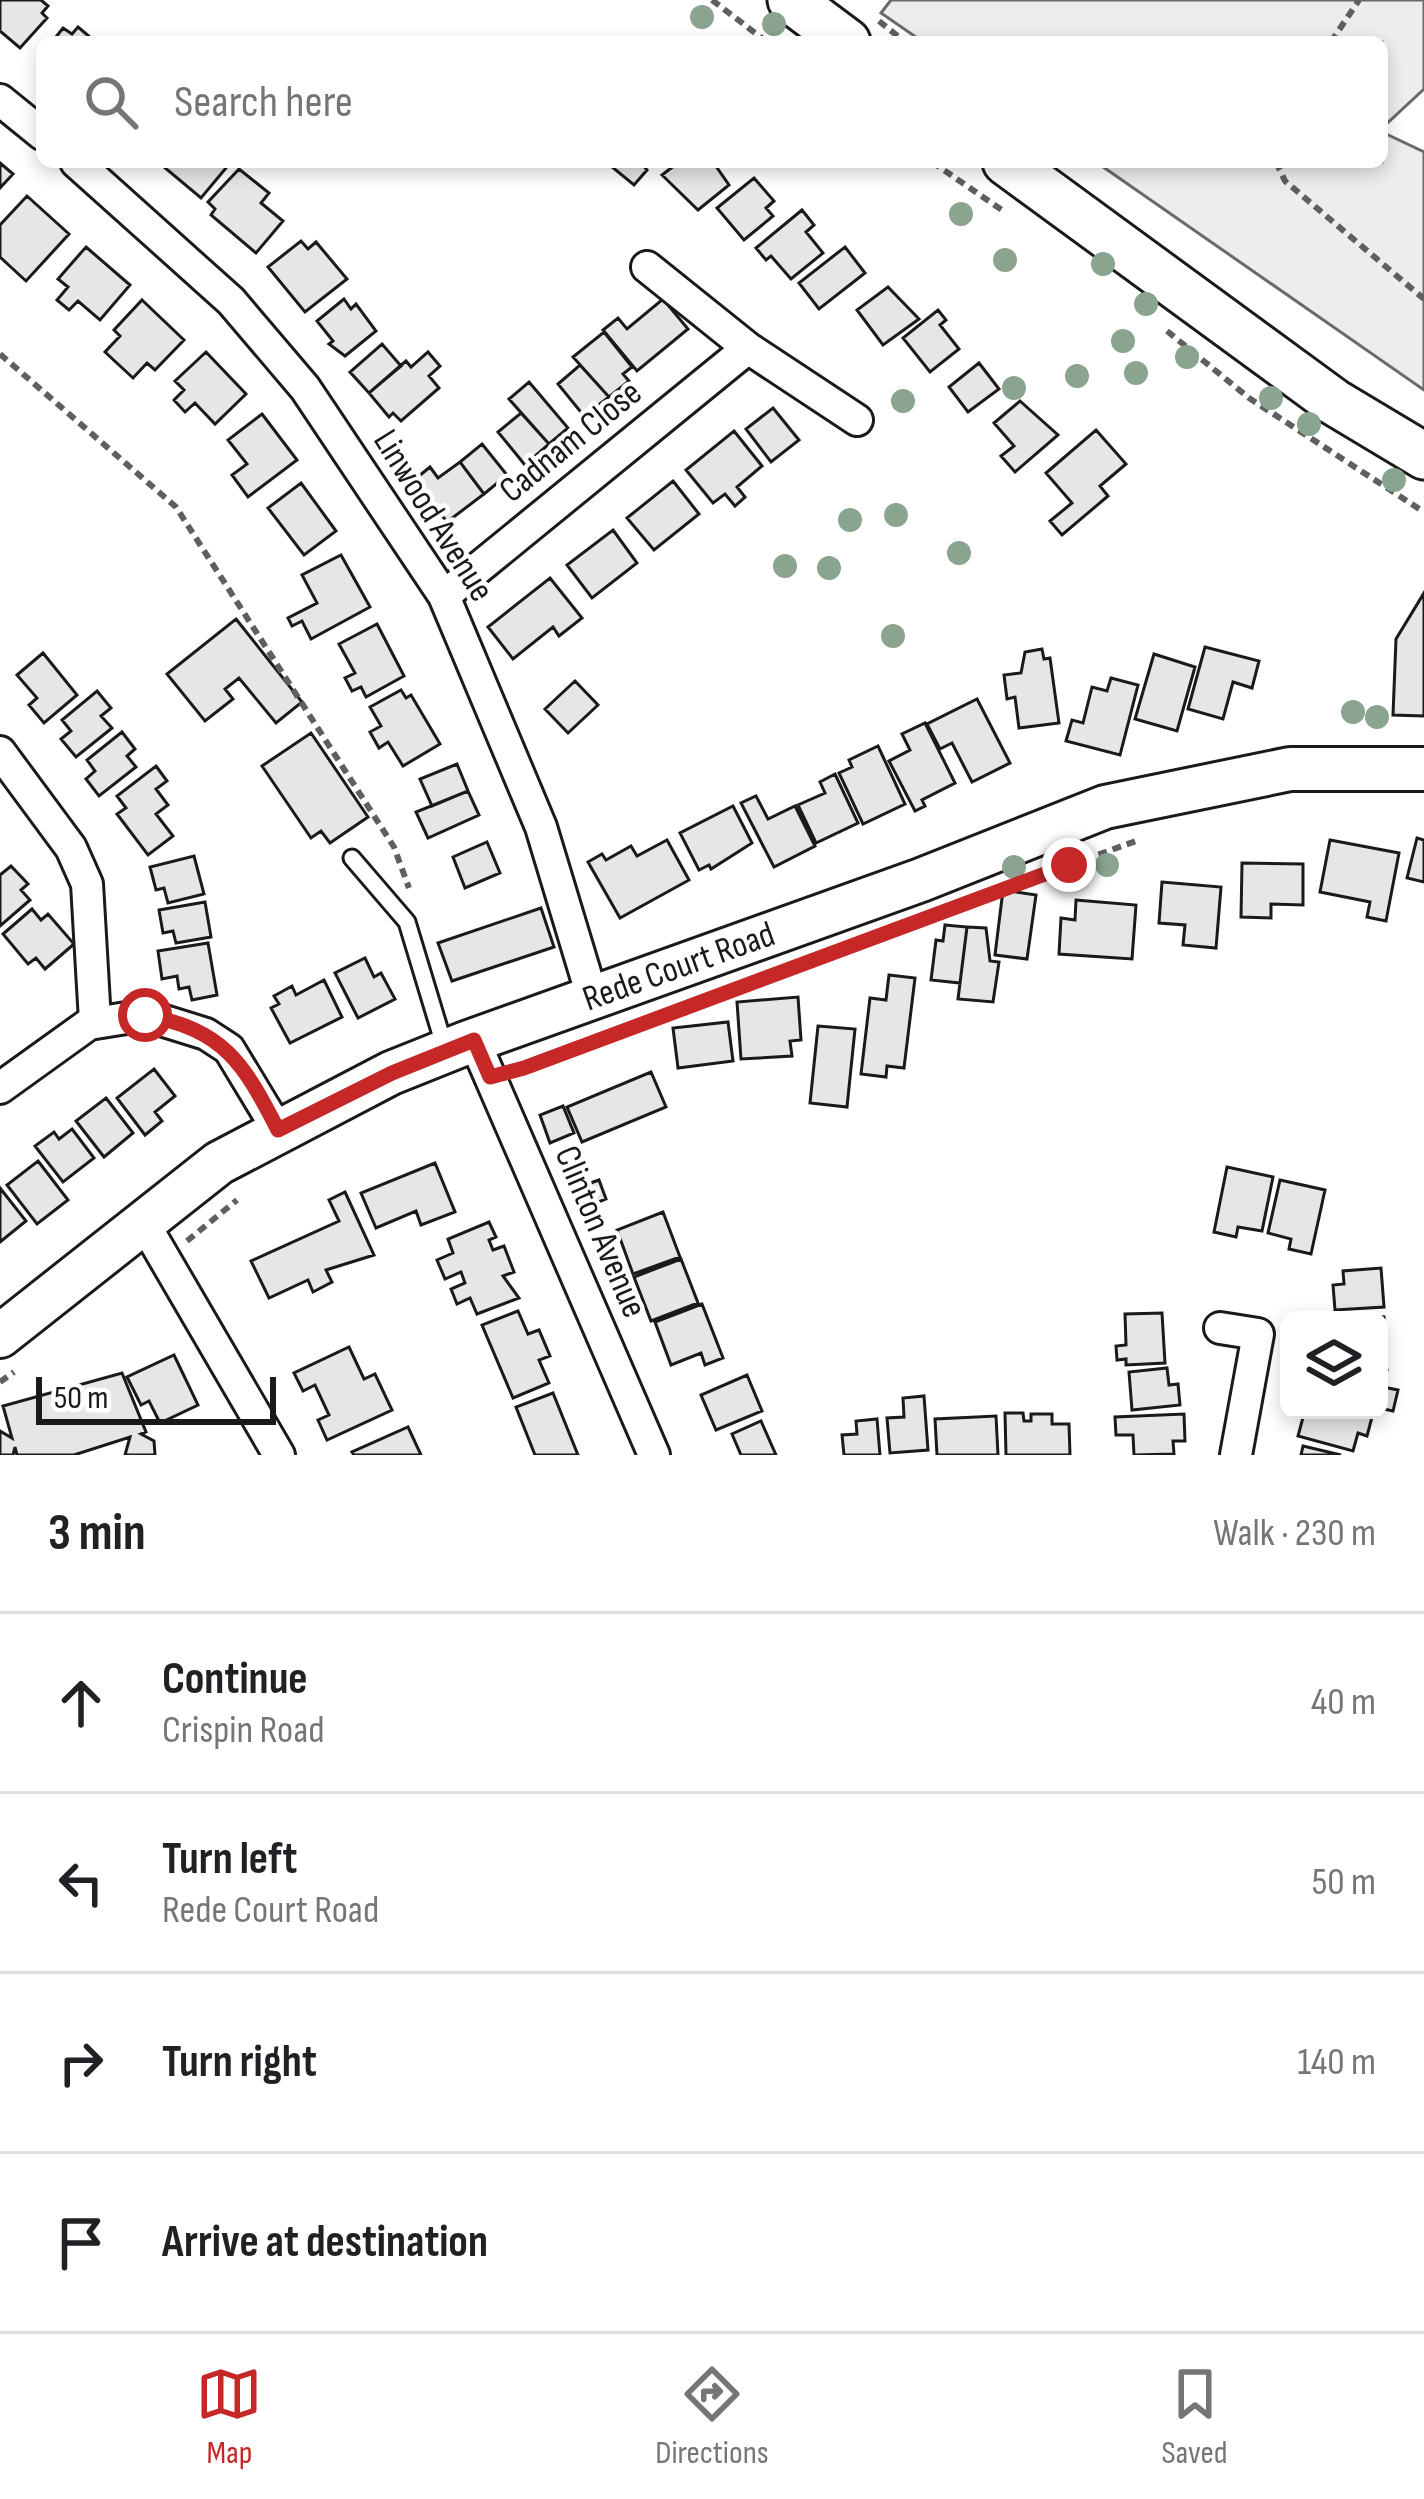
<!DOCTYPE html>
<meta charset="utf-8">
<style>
body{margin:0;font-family:"Sofia Sans Condensed",sans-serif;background:#f2f2f2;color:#202124}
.controls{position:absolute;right:36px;bottom:36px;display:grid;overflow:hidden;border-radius:18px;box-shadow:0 6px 18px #0003}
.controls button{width:108px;height:108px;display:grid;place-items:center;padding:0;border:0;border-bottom:3px solid #e0e0e0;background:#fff;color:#202124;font:60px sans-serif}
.scale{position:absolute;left:36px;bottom:30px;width:240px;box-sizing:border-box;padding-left:12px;border:6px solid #1a1a1a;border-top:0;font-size:33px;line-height:42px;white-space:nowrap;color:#1a1a1a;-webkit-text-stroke:9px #fff;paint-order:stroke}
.stop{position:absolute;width:36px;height:36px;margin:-27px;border:9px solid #c62828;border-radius:50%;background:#fff}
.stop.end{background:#c62828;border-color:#fff;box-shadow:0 3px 12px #0008}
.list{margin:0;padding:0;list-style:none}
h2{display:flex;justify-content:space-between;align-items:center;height:156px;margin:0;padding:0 48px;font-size:51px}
h2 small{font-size:39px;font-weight:400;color:#757577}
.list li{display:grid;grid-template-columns:78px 1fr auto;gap:36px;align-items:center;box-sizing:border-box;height:180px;padding:0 48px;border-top:3px solid #e0e0e0}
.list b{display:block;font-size:45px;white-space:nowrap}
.list p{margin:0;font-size:39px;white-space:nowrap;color:#757577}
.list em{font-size:39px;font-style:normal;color:#757577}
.icon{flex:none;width:66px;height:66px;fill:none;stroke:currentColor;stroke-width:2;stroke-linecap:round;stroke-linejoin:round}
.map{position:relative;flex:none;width:1424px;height:1455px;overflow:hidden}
.search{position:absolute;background:#fff;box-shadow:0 6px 18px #0003;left:36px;right:36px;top:36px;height:132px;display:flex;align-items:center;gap:30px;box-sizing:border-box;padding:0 42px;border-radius:18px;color:#757577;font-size:45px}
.sheet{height:876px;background:#fff}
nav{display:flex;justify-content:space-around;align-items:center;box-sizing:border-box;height:168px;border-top:3px solid #e0e0e0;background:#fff;font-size:33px;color:#757577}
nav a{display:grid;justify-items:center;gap:6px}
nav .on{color:#c62828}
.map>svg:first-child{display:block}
</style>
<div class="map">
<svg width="1424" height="1455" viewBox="0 0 1424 1455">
<rect width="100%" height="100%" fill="#fff"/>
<path fill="#ededed" stroke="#6a6a6a" stroke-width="3" d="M 891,0 L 1424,0 L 1424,89 L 1382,128 L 1382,42 L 923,42 L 881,13 Z
M 1382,132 L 1424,152 L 1424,390 L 1096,162 L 1382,162 Z"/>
<path fill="#e6e6e6" stroke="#1a1a1a" stroke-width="3" d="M 0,0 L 41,0 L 48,6 L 42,13 L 47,18 L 20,48 L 0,31 Z
M 78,27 L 91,38 L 88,42 L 52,42 L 63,28 L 72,34 Z
M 158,162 L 231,162 L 201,198 Z
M 606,162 L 640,162 L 647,170 L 634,185 Z
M 679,162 L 713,162 L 729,185 L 698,210 L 662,175 Z
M 0,163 L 13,174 L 0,188 Z
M 239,169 L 269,193 L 261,203 L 283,221 L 256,253 L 211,215 L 215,209 L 208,202 Z
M 754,178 L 774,201 L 766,208 L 773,216 L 744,240 L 717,208 Z
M 27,196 L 69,234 L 26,281 L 0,257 L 0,225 Z
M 802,210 L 814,225 L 806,232 L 823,253 L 791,279 L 771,256 L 766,260 L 756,248 Z
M 301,241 L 308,249 L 316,242 L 347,279 L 305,312 L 268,267 Z
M 86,247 L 130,285 L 100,320 L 78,301 L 69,310 L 57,300 L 68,287 L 58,279 Z
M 845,247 L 865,273 L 819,309 L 799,283 Z
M 888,287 L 919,319 L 883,345 L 857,310 Z
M 344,299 L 351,309 L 356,304 L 376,331 L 345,356 L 329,344 L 333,341 L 317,321 Z
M 663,299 L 688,329 L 637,371 L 603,330 L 618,318 L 627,329 Z
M 142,300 L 184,340 L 155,370 L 147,363 L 133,378 L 105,352 L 120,336 L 114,330 Z
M 938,310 L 946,320 L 940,325 L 959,349 L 930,372 L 903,338 Z
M 604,332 L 632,367 L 623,374 L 629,381 L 609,397 L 573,357 Z
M 382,344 L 401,366 L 369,393 L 350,372 Z
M 206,352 L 246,394 L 215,424 L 195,403 L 185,412 L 174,400 L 184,390 L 175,381 Z
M 428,352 L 440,366 L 429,376 L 439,388 L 401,421 L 393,413 L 389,417 L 369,393 L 406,361 L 411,367 Z
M 979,363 L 999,389 L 968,412 L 949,387 Z
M 580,365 L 609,397 L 584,416 L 558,384 Z
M 529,382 L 568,428 L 549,444 L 509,399 Z
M 1020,401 L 1058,435 L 1015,472 L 1001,456 L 1014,446 L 994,423 Z
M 773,408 L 799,440 L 771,462 L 746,429 Z
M 521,413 L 549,444 L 525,465 L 498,432 Z
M 262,414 L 297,460 L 248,497 L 232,475 L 247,464 L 228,440 Z
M 1096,430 L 1126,464 L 1100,486 L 1108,496 L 1062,535 L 1050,521 L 1072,503 L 1046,473 Z
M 734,431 L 762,466 L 737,487 L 745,497 L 735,506 L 725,494 L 713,503 L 686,470 Z
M 482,444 L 507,475 L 484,494 L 460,462 Z
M 460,462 L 484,494 L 447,522 L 414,480 L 430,467 L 438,478 Z
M 673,481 L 699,514 L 654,550 L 627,518 Z
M 301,483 L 336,531 L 304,555 L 268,508 Z
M 613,530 L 637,563 L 592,598 L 567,565 Z
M 341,555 L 370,607 L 311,639 L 302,621 L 292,626 L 288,618 L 317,603 L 302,575 Z
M 550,578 L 582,618 L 559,636 L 553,627 L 513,659 L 488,627 Z
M 1424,593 L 1424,716 L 1393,715 L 1396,639 Z
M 236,619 L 302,702 L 276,723 L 239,678 L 225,689 L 233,699 L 205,721 L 167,674 Z
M 377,624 L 404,676 L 366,697 L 361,687 L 352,691 L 345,678 L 355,673 L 339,644 Z
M 1205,647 L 1259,661 L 1252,688 L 1233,682 L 1223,719 L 1188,709 Z
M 1042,649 L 1044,659 L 1050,658 L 1059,723 L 1019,728 L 1015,697 L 1007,699 L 1004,675 L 1021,673 L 1025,652 Z
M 43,653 L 77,695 L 44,723 L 29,705 L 37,698 L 17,675 Z
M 1154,654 L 1195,667 L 1177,731 L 1135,719 Z
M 1111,678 L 1138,685 L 1120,755 L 1066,741 L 1072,720 L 1083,723 L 1092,687 L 1107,691 Z
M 575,681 L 598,705 L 568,733 L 545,709 Z
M 401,690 L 406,698 L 411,695 L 440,744 L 403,766 L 388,742 L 379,748 L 370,732 L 381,726 L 370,707 Z
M 97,691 L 111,708 L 101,716 L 112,728 L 76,757 L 61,739 L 71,731 L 62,720 Z
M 977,699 L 1010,763 L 972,782 L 952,743 L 940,749 L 927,724 Z
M 925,723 L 955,783 L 922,800 L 925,806 L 915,811 L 889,761 L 910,750 L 902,734 Z
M 122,732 L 135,749 L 127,756 L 136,767 L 99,796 L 86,779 L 95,771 L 87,760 Z
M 311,733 L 368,817 L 330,843 L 321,831 L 311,838 L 262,766 Z
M 878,746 L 905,804 L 863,824 L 839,773 L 852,767 L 849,760 Z
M 457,764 L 468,791 L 432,806 L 420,779 Z
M 156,766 L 167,781 L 156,789 L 168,805 L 156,814 L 173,836 L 148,855 L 117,814 L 126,808 L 117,796 Z
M 835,774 L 858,823 L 816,843 L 798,805 L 825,793 L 820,782 Z
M 468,791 L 479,815 L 428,838 L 416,812 Z
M 756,796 L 768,819 L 795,806 L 815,846 L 774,867 L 741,803 Z
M 733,806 L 752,843 L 711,869 L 709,865 L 699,870 L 680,833 Z
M 1417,838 L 1424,840 L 1424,882 L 1407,878 Z
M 667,840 L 689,880 L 620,918 L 588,862 L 602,854 L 606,860 L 631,846 L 637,856 Z
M 1330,840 L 1399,853 L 1386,921 L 1367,917 L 1370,902 L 1320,892 Z
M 487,842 L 500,873 L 465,888 L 453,857 Z
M 194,856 L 204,894 L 168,903 L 164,888 L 156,890 L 150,867 Z
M 1242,863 L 1303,864 L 1303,905 L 1271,904 L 1271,918 L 1241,917 Z
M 11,866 L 28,884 L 21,890 L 30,900 L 0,926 L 0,875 Z
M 1162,882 L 1221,887 L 1216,948 L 1183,945 L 1185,925 L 1159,923 Z
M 1003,890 L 1036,895 L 1027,959 L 995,955 Z
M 1076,900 L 1136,905 L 1132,959 L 1059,954 L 1061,918 L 1075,920 Z
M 205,902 L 211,937 L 176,943 L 173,931 L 163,933 L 159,910 Z
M 541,908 L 554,947 L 452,981 L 438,943 Z
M 32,909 L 41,920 L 48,914 L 74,944 L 45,969 L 36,958 L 28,964 L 3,934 Z
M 945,925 L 967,927 L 960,983 L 931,980 L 936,940 L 943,941 Z
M 967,927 L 986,928 L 990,961 L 999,962 L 993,1002 L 958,999 Z
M 208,943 L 217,995 L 192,1000 L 189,987 L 179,989 L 177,976 L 162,979 L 158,951 Z
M 365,958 L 374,977 L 381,973 L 395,999 L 358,1018 L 335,973 Z
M 889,975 L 915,978 L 904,1068 L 887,1066 L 886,1077 L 861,1074 L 870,998 L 886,1000 Z
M 324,980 L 342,1017 L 290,1043 L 271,1008 L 279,1004 L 274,996 L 292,986 L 296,995 Z
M 798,997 L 801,1040 L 790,1041 L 792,1056 L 741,1059 L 737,1002 Z
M 728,1022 L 733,1061 L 678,1068 L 673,1028 Z
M 818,1026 L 855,1029 L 847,1107 L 810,1103 Z
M 154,1069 L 175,1096 L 155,1112 L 162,1121 L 145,1135 L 117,1098 Z
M 651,1072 L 666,1107 L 582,1142 L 567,1107 Z
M 106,1098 L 133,1133 L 104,1157 L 76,1121 Z
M 563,1106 L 574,1133 L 550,1143 L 540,1115 Z
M 72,1129 L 94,1158 L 63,1182 L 35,1146 L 54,1132 L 59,1139 Z
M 38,1161 L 68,1200 L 37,1224 L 7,1185 Z
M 435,1163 L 455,1212 L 421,1225 L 416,1211 L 376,1228 L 361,1193 Z
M 1227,1167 L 1273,1177 L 1262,1231 L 1238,1227 L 1236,1237 L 1214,1232 Z
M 599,1180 L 606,1199 L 589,1206 L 582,1186 Z
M 1280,1180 L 1325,1190 L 1311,1254 L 1289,1249 L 1291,1239 L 1268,1233 Z
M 0,1188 L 26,1221 L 0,1242 Z
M 345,1192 L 374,1255 L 326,1270 L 332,1282 L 313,1292 L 308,1280 L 269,1298 L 251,1261 L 339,1221 L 329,1200 Z
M 663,1212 L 680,1257 L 633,1274 L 617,1230 Z
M 489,1222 L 496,1237 L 489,1240 L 493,1250 L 504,1246 L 514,1272 L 503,1276 L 519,1298 L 477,1314 L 470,1298 L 457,1304 L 451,1289 L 465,1283 L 461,1272 L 445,1279 L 437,1260 L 453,1253 L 448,1239 Z
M 681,1259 L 698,1303 L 651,1321 L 634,1277 Z
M 1381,1268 L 1384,1307 L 1335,1310 L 1333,1285 L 1344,1284 L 1343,1271 Z
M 702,1304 L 723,1358 L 705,1365 L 701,1353 L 671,1365 L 655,1322 Z
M 518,1311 L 528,1334 L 539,1330 L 550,1356 L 539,1360 L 549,1383 L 513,1398 L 482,1325 Z
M 1162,1313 L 1165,1363 L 1126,1365 L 1126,1359 L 1117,1360 L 1116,1346 L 1126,1345 L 1125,1314 Z
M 1320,1313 L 1384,1317 L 1382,1356 L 1379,1320 L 1320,1320 Z
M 349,1347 L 364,1379 L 375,1374 L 392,1410 L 327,1440 L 318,1420 L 329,1415 L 315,1385 L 303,1391 L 294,1373 Z
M 174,1355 L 198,1405 L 160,1423 L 149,1401 L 141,1405 L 127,1377 Z
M 1167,1368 L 1169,1385 L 1178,1384 L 1180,1405 L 1132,1410 L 1129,1372 Z
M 1379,1368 L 1387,1370 L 1383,1387 L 1398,1390 L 1393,1411 L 1379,1408 Z
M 122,1373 L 146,1432 L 141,1434 L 154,1441 L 155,1455 L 125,1455 L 130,1437 L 74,1455 L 17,1455 L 15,1447 L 13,1455 L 0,1455 L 0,1431 L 12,1438 L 3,1406 Z
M 747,1375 L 762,1411 L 716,1430 L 701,1395 Z
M 553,1393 L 578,1455 L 535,1455 L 516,1407 Z
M 924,1396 L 928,1450 L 890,1453 L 887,1418 L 904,1417 L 903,1398 Z
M 1305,1410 L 1346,1410 L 1372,1417 L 1367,1436 L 1358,1433 L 1353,1451 L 1298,1436 Z
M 1005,1413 L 1023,1413 L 1024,1421 L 1031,1421 L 1031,1414 L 1052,1414 L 1052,1424 L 1069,1424 L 1070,1455 L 1006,1455 Z
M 1184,1414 L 1185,1441 L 1173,1441 L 1174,1454 L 1134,1455 L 1133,1435 L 1116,1435 L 1115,1417 Z
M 996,1416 L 998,1455 L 937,1455 L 935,1419 Z
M 877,1419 L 880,1455 L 844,1455 L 842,1435 L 857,1434 L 856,1421 Z
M 761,1421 L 776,1455 L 741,1455 L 732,1434 Z
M 408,1427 L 421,1455 L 354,1455 L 352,1452 Z
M 1303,1446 L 1341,1455 L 1301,1455 Z"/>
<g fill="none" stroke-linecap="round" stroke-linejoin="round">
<g stroke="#1a1a1a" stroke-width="21">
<path id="service" d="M 352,858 L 407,922 L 445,1048"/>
</g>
<g stroke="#1a1a1a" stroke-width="36">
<path id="minor" d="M 0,100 L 42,134
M 76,162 L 231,301 L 305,388 L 444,596 L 541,827 L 592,996
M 647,267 L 748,348
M 444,596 L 748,348 L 857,420
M 0,752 L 71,848 L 87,884 L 95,1021
M 474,1040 L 654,1455
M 0,1088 L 89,1024 L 145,1015 L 206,1034 L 229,1049 L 278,1130
M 142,1220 L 279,1455
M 1220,1328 L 1258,1334 L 1236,1455"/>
</g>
<g stroke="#1a1a1a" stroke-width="48">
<g id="secondary">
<path id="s1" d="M 0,1336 L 219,1163 L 391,1073 L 466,1043 L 921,880 L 1105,807 L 1290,769 L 1424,769"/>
</g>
</g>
<g stroke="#1a1a1a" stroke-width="51">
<path id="primary" d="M 791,0 L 847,42
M 1006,162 L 1334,402 L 1424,456"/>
</g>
<path stroke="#5f5f5f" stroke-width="6" stroke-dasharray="9 6" stroke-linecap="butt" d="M 712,0 L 767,42
M 879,21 L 905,42
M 1331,42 L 1359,0
M 932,162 L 1002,210
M 1276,162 L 1285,181 L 1424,299
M 1167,331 L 1249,398 L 1424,512
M 0,354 L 176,507 L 394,847 L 409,888
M 1042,875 L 1136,841
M 518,1069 L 663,1015
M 187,1241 L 237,1200
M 0,1382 L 14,1372"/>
<use href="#service" stroke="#fff" stroke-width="15"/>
<use href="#minor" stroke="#fff" stroke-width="30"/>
<use href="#secondary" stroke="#fff" stroke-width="42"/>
<use href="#primary" stroke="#fff" stroke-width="45"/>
</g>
<g fill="#8aa48f">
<circle cx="702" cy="17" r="12"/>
<circle cx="774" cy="24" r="12"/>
<circle cx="961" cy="214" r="12"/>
<circle cx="1005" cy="260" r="12"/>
<circle cx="1103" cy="264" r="12"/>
<circle cx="1146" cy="304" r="12"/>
<circle cx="1123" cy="341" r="12"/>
<circle cx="1187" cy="357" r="12"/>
<circle cx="1136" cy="373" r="12"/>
<circle cx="1077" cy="376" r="12"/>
<circle cx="1014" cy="388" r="12"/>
<circle cx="1271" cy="398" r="12"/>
<circle cx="903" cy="401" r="12"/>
<circle cx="1309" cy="424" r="12"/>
<circle cx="1394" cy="480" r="12"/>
<circle cx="896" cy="515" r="12"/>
<circle cx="850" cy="520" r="12"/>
<circle cx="959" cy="553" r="12"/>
<circle cx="785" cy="566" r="12"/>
<circle cx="829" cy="568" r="12"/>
<circle cx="893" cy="636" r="12"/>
<circle cx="1353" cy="712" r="12"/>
<circle cx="1377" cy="717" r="12"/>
<circle cx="1107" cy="865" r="12"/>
<circle cx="1014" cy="867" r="12"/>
</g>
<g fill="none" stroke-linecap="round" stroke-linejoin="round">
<path stroke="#c62828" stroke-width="15" d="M 145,1015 C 224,1030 243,1062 278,1130 L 392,1073 L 474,1040 L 490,1077 L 524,1068 L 1069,865"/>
</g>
<g text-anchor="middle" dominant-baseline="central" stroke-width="9" stroke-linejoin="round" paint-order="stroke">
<g font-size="36" fill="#1a1a1a" stroke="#fff">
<text transform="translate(571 442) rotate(-39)">Cadnam Close</text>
<text transform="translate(433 516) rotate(58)">Linwood Avenue</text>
<text stroke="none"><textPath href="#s1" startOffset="780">Rede Court Road</textPath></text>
<text transform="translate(600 1232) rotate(67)">Clinton Avenue</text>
</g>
</g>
</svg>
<div class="controls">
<button><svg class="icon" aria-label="layers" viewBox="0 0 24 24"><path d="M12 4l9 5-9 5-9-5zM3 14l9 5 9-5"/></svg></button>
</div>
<div class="scale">50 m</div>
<div class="stop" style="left:145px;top:1015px"></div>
<div class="stop end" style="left:1069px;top:865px"></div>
<div class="search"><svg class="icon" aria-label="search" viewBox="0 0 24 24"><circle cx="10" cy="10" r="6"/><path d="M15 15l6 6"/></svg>Search here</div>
</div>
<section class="sheet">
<h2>3 min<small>Walk · 230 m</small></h2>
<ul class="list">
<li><svg class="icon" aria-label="ahead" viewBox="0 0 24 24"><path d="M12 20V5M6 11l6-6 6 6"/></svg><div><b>Continue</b><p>Crispin Road</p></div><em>40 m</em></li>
<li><svg class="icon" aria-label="left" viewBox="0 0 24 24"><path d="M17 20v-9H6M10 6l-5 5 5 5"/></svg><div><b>Turn left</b><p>Rede Court Road</p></div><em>50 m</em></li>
<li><svg class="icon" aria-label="right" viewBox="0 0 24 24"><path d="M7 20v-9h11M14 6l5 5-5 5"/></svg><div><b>Turn right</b></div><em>140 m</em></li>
<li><svg class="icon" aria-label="arrive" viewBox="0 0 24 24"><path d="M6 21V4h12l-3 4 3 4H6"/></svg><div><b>Arrive at destination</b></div></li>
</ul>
</section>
<nav>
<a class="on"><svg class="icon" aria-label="map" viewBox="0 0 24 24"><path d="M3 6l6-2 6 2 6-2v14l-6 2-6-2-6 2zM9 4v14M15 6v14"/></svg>Map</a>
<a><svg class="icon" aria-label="directions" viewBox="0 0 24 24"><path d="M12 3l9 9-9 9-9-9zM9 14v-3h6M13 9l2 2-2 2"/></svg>Directions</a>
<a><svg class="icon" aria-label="saved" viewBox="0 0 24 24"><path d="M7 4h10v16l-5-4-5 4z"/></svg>Saved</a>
</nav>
